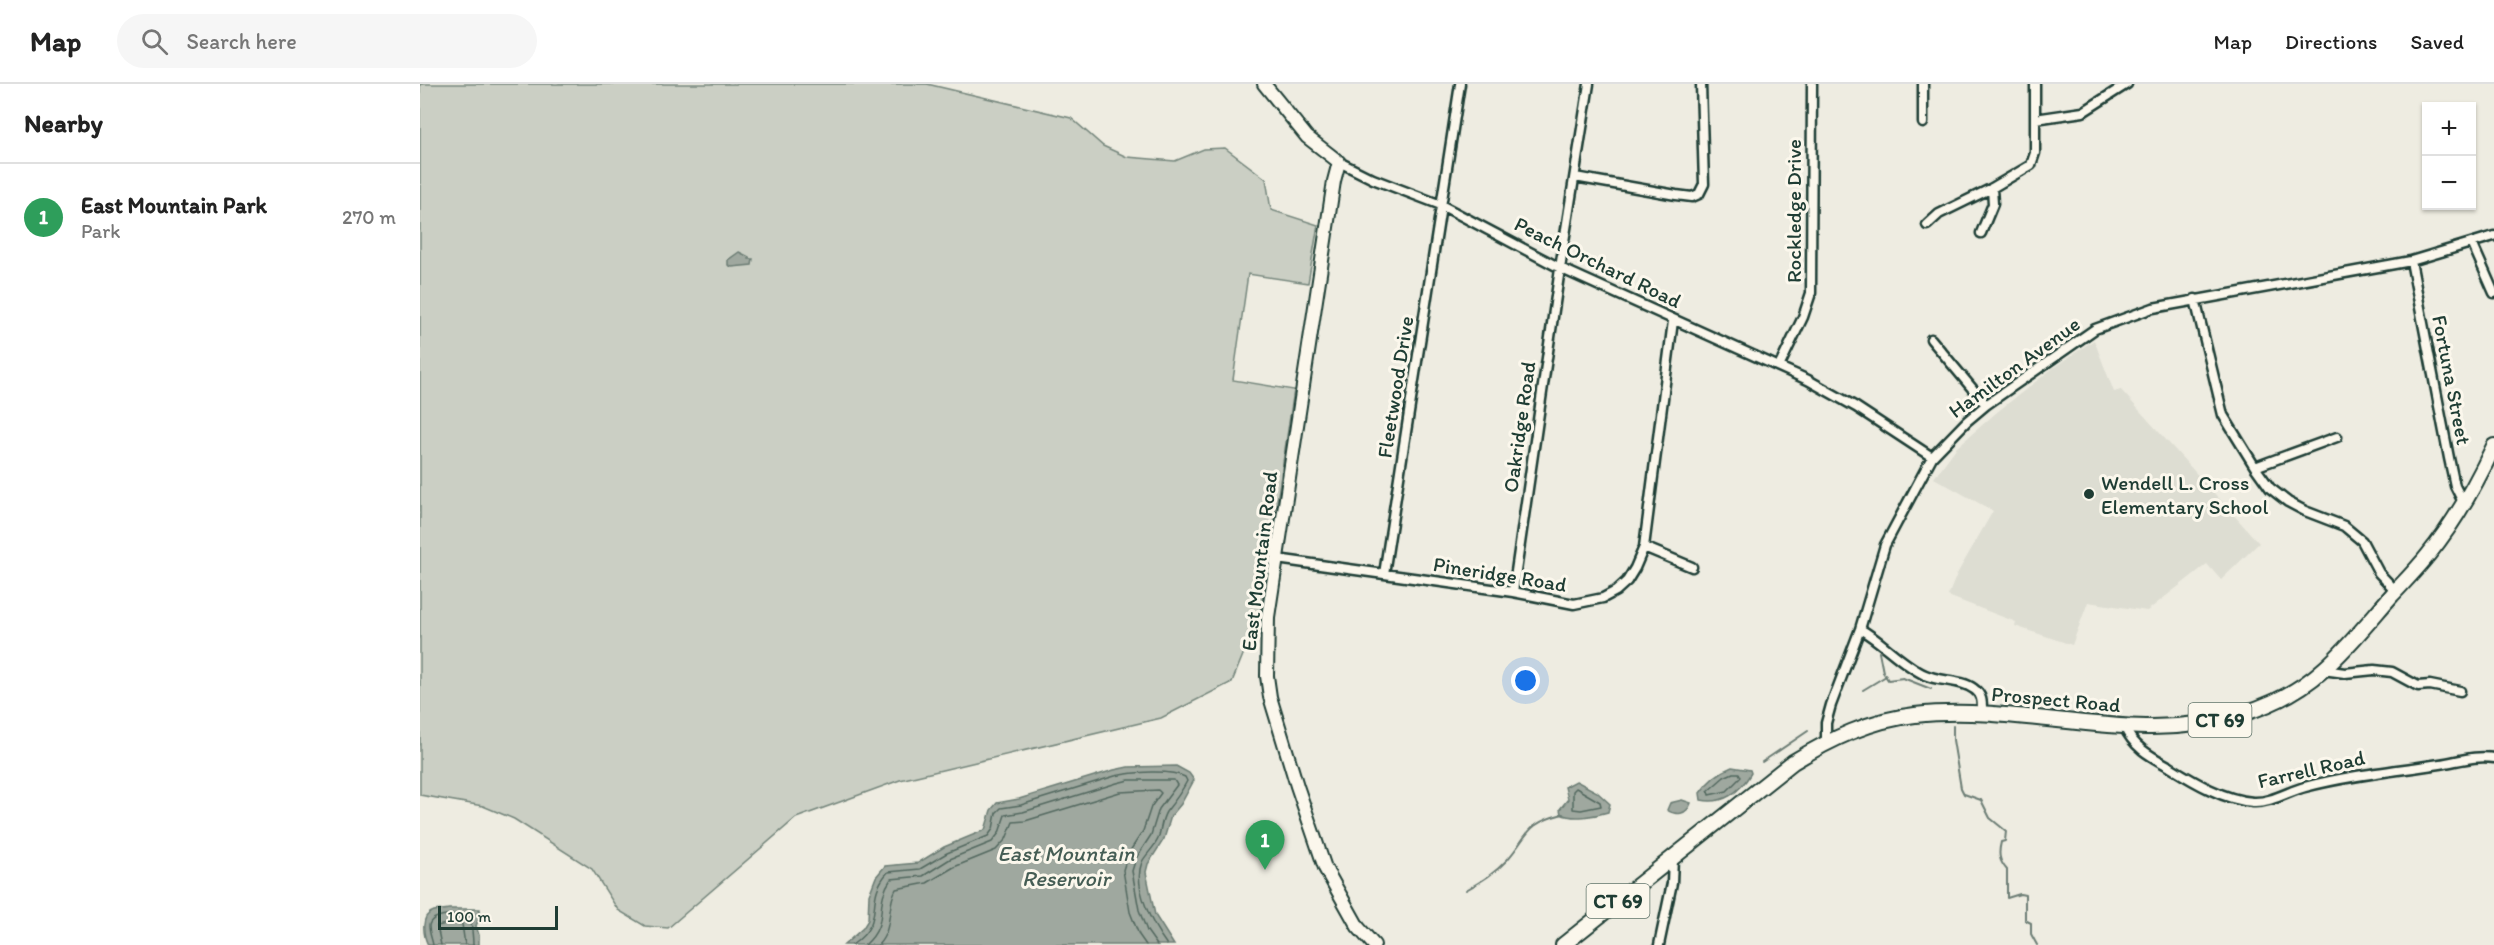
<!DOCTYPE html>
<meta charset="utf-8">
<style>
body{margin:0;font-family:Itim,sans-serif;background:#f6f6f6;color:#222}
.controls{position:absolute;right:18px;top:18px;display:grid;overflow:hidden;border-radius:0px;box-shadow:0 2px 4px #0004}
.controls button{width:54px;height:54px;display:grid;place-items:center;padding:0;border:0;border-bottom:2px solid #e0e0e0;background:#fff;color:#222;font:30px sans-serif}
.scale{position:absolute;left:18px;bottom:15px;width:120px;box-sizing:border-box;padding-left:6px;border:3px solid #1f3d34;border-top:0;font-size:16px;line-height:21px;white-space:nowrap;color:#1f3d34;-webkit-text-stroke:4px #fbf7ec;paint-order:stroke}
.you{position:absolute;left:1106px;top:597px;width:21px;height:21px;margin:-15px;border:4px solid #fff;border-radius:50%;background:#1a73e8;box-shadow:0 0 0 9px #1a73e833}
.badge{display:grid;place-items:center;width:39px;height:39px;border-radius:50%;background:#1f3d34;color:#fff;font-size:20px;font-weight:700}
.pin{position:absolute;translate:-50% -50px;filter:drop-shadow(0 2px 3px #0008)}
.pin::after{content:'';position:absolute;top:32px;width:21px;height:18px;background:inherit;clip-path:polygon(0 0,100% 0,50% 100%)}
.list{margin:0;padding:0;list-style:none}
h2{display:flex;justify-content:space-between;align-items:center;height:78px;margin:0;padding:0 24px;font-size:26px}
h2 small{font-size:20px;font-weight:400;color:#767676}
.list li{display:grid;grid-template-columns:39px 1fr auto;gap:18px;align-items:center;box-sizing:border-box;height:108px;padding:0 24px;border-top:2px solid #e0e0e0}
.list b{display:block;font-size:22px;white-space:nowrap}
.list p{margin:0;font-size:20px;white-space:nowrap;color:#767676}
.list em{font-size:20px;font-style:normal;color:#767676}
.icon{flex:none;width:33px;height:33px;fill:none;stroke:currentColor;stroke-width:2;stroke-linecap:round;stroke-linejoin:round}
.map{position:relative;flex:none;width:2074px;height:861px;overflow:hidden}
header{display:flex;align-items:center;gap:36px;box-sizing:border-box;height:84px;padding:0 30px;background:#fff;border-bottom:2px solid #e0e0e0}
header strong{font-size:28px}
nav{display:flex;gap:33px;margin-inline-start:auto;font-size:21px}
.search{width:420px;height:54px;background:#f6f6f6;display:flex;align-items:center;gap:15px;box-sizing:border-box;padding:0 21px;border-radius:33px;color:#767676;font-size:22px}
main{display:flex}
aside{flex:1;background:#fff}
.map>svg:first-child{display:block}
</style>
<header>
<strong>Map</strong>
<div class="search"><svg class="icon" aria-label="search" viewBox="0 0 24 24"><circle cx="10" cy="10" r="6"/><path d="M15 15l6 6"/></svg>Search here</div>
<nav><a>Map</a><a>Directions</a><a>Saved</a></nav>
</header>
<main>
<aside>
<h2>Nearby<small></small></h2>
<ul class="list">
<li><span class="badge" style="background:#2e9e5b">1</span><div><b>East Mountain Park</b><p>Park</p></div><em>270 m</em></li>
</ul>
</aside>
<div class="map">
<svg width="2074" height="861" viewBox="0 0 2074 861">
<rect width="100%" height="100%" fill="#eeece1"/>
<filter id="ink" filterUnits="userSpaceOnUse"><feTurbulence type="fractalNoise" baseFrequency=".0167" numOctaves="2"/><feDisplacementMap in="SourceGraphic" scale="12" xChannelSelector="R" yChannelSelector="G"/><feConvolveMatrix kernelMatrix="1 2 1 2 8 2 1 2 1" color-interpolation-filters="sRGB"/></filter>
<g filter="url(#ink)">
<path fill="#ddddd2" d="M 1674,256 L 1694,308 L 1701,306 L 1839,459 L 1801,496 L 1787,480 L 1727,527 L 1668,518 L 1652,561 L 1595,542 L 1596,538 L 1528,512 L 1537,490 L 1573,427 L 1514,394 L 1536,364 L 1577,328 L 1633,284 Z"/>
<path fill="#cbcfc4" stroke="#75867c" stroke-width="1.5" d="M 0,0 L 507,0 L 651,34 L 683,62 L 707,73 L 755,77 L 784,65 L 805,64 L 846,95 L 851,126 L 898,141 L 888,199 L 828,190 L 813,296 L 874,306 L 840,529 L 812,598 L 741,634 L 480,696 L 376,734 L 248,844 L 225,842 L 198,826 L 172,785 L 94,735 L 63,722 L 0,711 Z"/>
<path fill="#9fa89f" stroke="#6c7d74" stroke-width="1.5" d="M 319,168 L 329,173 L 329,175 L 333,175 L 332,181 L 312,183 L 308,181 L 308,176 Z
M 756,682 L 769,689 L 774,696 L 761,720 L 751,732 L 744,755 L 728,780 L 726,788 L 735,831 L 754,861 L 424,861 L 443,844 L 448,836 L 449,811 L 456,793 L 465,782 L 498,779 L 524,763 L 565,746 L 571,726 L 577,719 L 599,715 L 694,686 L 708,683 Z
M 1312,683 L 1330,686 L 1331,689 C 1320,708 1303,721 1281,716 L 1280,709 C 1288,697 1299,688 1312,683 Z
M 1156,697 L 1177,708 L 1190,720 L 1188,728 C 1175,732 1153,736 1141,730 L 1140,725 L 1148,715 L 1145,703 Z
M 1262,716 L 1271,719 C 1267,731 1256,732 1247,726 L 1250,719 Z
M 29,825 L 60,825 L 60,831 L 56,842 L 59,851 L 59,861 L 8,861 C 3,851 0,831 14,827 C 19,826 24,826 29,825 Z"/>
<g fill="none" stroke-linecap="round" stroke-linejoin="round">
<path stroke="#52685f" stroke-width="1.5" d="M 1313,689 L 1319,689 L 1321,693 L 1307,707 L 1289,711 L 1288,707 L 1304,693 Z
M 1156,704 L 1180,718 L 1181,722 L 1161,726 L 1153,725 L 1153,707 Z
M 13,861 C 12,855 9,849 9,842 C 11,828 41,830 51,832 C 51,842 53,851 53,861
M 21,861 L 17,842 L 31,839 L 42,840 L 45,861
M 432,861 C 469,835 442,817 468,788 L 500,785 L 527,769 L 568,752 L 573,745 L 576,729 L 581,724 L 601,721 L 695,692 C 712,688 751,685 765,693 L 767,697 C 761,709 754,718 746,728 C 741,736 741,747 738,755 C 734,764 726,770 722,778 C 712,803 733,842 747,861
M 445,861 C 471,838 453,820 471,795 L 503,792 L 530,775 L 572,758 L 579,749 L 585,731 L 603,728 L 697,699 L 709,696 L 754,696 L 757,701 L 739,725 L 731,751 L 716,774 L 712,787 L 719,826 L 727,847 L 737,861
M 458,861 C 474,844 466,823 476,805 L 507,799 L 534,783 L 576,766 L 586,755 L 593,738 L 605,737 L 700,708 L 738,706 L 741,709 L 731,723 L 723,747 L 708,770 L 703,786 L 710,828 L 719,851 L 726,861"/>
<path stroke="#6c7d74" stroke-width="2" d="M 1459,568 L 1463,588 L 1468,596 L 1483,594 L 1511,605
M 1443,606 L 1466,592
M 1533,642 L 1533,656 L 1541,704 L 1544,710 L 1561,716 L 1570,734 L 1586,747 L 1585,757 L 1581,758 C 1578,770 1579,777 1587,786 L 1587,814 L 1600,810 L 1605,811 L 1605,836 L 1611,839 L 1611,850 L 1617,861
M 1342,678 L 1388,647
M 1046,806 C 1062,797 1075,789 1087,776 C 1110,750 1104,740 1143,730"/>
<g stroke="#1f3d34" stroke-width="13">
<path id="street" d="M 1503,0 L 1503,39
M 1615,35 L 1663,28 L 1707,0
M 919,78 L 953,95 L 1021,121 L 1140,184 L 1388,296 L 1436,323 L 1512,373
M 1155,93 L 1256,111 L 1272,113 L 1279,110 L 1284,100 L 1281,0
M 1507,141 L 1519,130 L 1572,104 L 1611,81 L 1615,69 L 1615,0
M 1561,149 L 1573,120 L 1572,104
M 2052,159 L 2074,209
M 1991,177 L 2029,374 L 2035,402 L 2044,420
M 1775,215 L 1803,331 L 1835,383 L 1850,404 L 1868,418 L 1885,427 L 1924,442 L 1942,457 L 1959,489 L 1976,507
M 1511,255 L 1566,321
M 1359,283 L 1383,233 L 1391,209 L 1392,0
M 1835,383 L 1917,353
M 1224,463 L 1272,483
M 857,475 L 1093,508 L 1154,520 L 1183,514 L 1196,507 L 1207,497 L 1215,484 L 1224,463 L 1253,237
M 964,490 L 1040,0
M 1093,508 L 1143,164 L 1169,0
M 1440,545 C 1463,558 1481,580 1505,591 C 1520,598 1541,595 1554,605 C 1563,611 1562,620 1562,630
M 1903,586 L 1925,589 L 1954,586 L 1972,588 L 1998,602 L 2010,601 L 2040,607
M 1704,642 C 1713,663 1730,672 1750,683 C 1774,698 1804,716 1833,718 C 1851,719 1869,707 1885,703 C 1930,691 1975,687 2020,680 C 2039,677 2055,671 2074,674
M 1406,658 L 1406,639 L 1411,621 L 1440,545 L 1465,461 L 1512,373 L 1547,337 L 1566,321 L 1675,245 L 1733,224 L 1991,177 L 2074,152
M 1239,861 L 1252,799 L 1253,773"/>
</g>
<g stroke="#1f3d34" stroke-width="16">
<path id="secondary" d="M 844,0 L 887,53 L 919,78 L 914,97 L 848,533 L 847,592 L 850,613 L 877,702 L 905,784 L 938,843 L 954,861"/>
</g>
<g stroke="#1f3d34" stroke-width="18">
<path id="primary" d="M 1143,861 L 1373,678 C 1411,655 1450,636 1495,631 C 1572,622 1650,642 1726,643 C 1788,644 1858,627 1904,585 C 1929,563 1950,536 1972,511 C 1984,498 1997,485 2008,471 C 2035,438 2056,400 2074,362"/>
</g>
<use href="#street" stroke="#fbf7ec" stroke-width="8"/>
<use href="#secondary" stroke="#fbf7ec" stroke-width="12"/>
<use href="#primary" stroke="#fbf7ec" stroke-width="14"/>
</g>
</g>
<circle fill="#1f3d34" stroke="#fbf7ec" stroke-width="2" cx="1669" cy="410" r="6"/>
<g text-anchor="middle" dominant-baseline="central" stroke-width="6" stroke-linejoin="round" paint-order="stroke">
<g fill="#fbf7ec" stroke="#61756b" stroke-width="1.5">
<rect x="1768.5" y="619" width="63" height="34" rx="4.5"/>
<rect x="1166.5" y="800" width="63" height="34" rx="4.5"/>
</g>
<g font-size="20" font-weight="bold" fill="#1f3d34">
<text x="1800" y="636">CT 69</text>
<text x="1198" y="817">CT 69</text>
</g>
<g font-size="21" fill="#1f3d34" stroke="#fbf7ec">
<text transform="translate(1373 127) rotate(-90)">Rockledge Drive</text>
<text transform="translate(1178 178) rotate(26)">Peach Orchard Road</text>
<text transform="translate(1594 283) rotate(-36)">Hamilton Avenue</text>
<text transform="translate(2032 296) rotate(79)">Fortuna Street</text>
<text transform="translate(975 303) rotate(-81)">Fleetwood Drive</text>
<text transform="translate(1099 343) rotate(-82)">Oakridge Road</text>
<text transform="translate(839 477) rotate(-83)">East Mountain Road</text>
<text transform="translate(1080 490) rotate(9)">Pineridge Road</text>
<text transform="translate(1636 615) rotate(5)">Prospect Road</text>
<text transform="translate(1891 685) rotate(-13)">Farrell Road</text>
</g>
<g font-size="21" fill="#1f3d34" stroke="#fbf7ec" text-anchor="start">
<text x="1681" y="398">Wendell L. Cross<tspan x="1681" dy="24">Elementary School</tspan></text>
</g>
<g font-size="22" font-style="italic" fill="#455d54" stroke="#fbf7ec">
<text x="646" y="769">East Mountain<tspan x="646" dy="25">Reservoir</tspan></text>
</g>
</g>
</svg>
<div class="controls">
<button>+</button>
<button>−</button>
</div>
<div class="scale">100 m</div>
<div class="you"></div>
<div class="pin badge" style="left:845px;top:786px;background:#2e9e5b">1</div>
</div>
</main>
